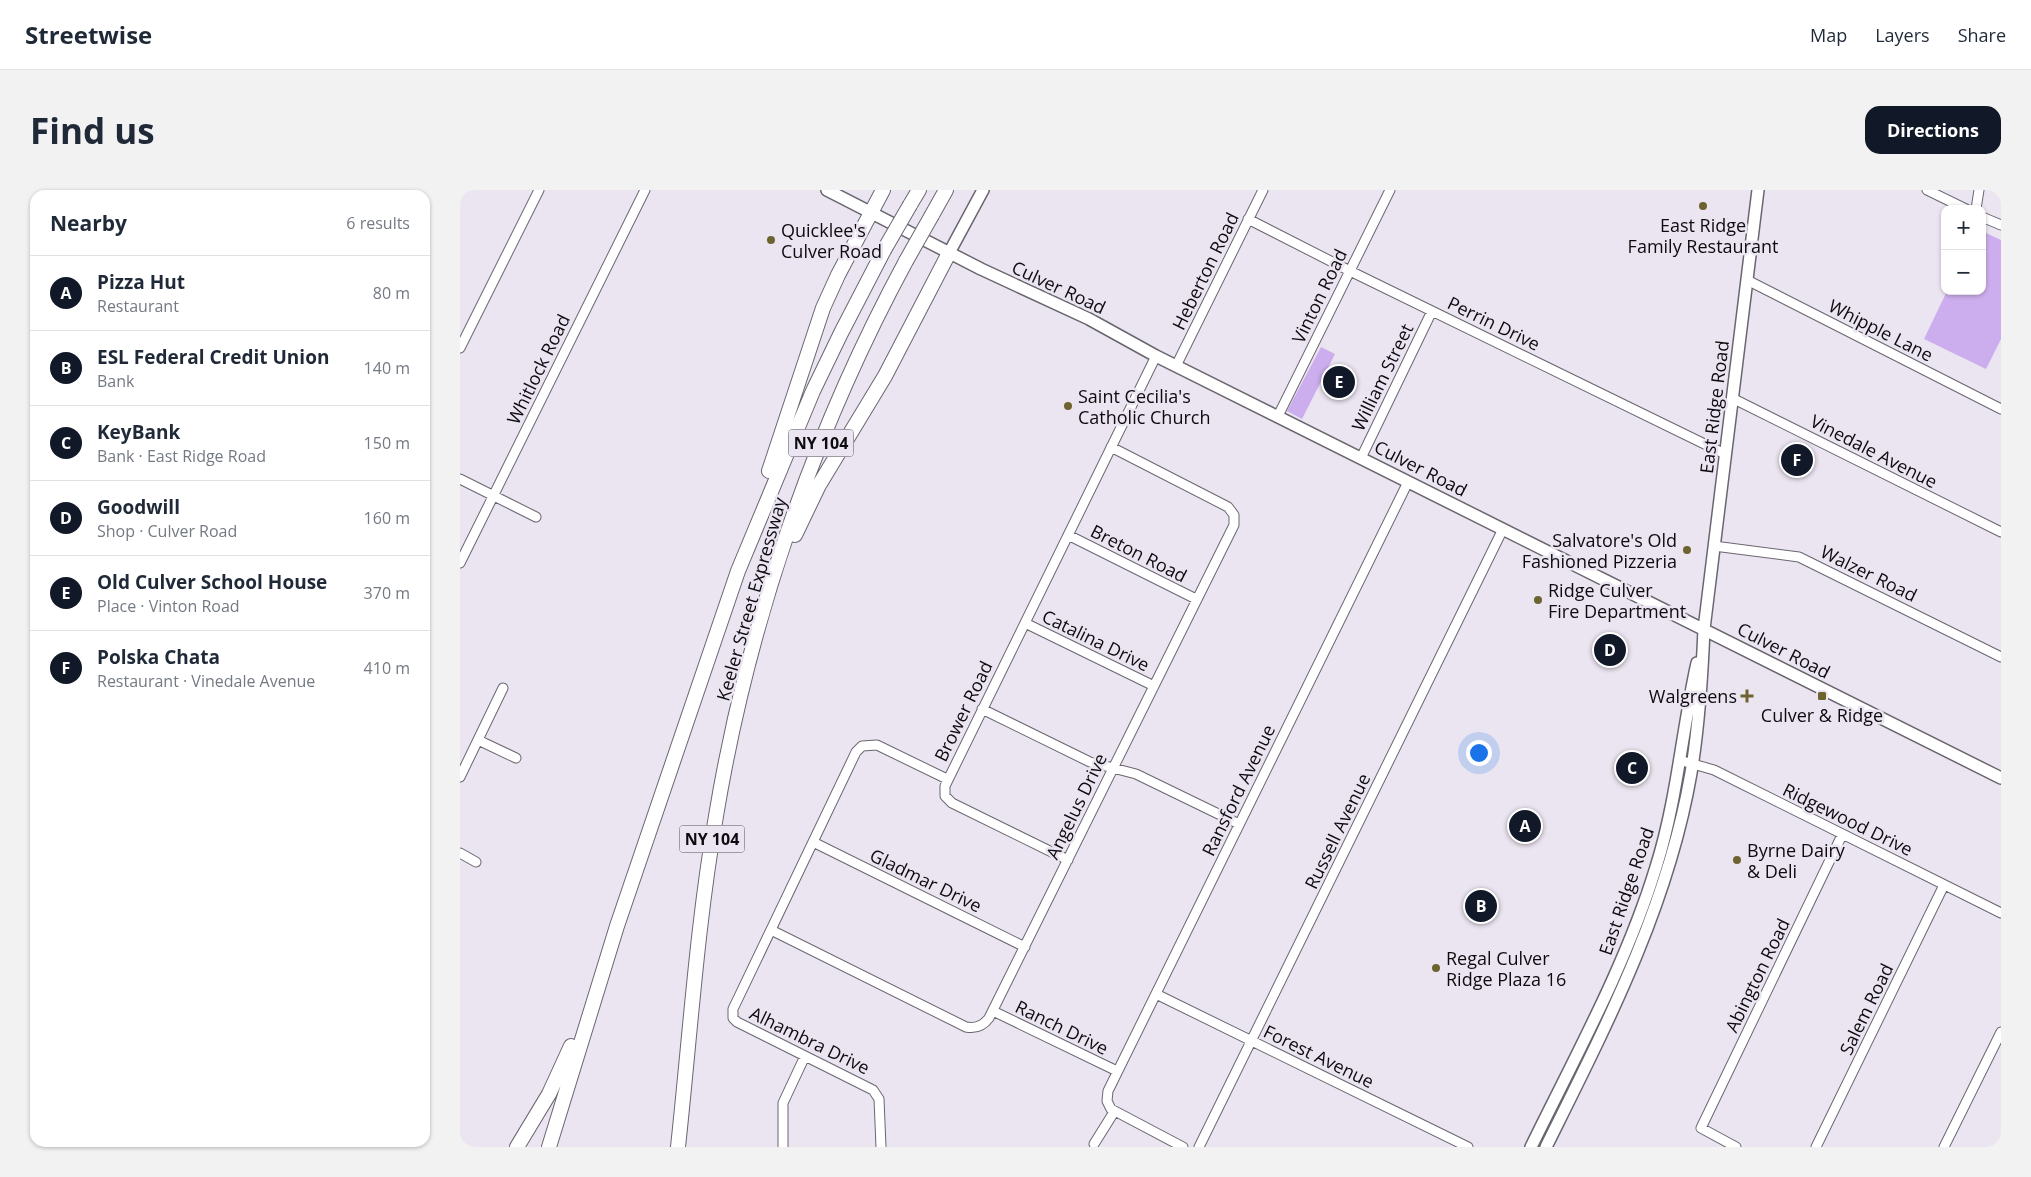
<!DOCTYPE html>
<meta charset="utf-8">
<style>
body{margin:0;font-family:"Open Sans",sans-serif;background:#f2f2f3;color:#1f2937}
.controls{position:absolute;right:15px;top:15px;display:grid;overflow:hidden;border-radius:10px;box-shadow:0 1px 4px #0004}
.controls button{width:45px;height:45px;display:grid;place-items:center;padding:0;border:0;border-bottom:1px solid #e0e1e3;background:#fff;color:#1f2937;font:25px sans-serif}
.you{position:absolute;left:1018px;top:562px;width:18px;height:18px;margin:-12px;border:4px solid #fff;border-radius:50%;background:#1a73e8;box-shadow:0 0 0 8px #1a73e833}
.badge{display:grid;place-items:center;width:32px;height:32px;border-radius:50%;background:#111827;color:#fff;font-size:16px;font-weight:700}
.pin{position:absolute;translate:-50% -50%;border:2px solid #fff;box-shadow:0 1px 5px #0006}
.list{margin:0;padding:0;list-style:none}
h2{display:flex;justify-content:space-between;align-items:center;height:65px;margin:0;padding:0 20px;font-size:21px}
h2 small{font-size:16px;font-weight:400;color:#747a83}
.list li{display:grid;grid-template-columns:32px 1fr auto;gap:15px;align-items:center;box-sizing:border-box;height:75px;padding:0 20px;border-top:1px solid #e0e1e3}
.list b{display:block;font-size:19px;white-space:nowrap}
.list p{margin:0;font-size:16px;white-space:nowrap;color:#747a83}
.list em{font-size:16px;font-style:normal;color:#747a83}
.map{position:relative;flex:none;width:1541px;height:957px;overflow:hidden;border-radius:15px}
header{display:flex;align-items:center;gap:30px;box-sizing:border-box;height:70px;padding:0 25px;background:#fff;border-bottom:1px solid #e0e1e3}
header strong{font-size:24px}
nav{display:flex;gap:28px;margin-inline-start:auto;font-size:18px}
.intro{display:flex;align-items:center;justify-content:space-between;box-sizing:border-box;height:120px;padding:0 30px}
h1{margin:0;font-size:35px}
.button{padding:12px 22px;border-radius:15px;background:#111827;color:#fff;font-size:18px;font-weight:700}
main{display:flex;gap:30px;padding:0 30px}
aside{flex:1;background:#fff;border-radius:15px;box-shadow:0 1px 4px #0004}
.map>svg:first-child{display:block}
</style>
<header>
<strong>Streetwise</strong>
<nav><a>Map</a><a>Layers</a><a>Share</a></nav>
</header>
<div class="intro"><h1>Find us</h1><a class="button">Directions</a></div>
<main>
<aside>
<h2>Nearby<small>6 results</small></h2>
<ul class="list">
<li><span class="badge">A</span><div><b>Pizza Hut</b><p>Restaurant</p></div><em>80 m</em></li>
<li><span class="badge">B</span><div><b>ESL Federal Credit Union</b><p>Bank</p></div><em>140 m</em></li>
<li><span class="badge">C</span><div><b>KeyBank</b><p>Bank · East Ridge Road</p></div><em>150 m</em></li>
<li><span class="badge">D</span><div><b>Goodwill</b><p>Shop · Culver Road</p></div><em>160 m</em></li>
<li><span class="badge">E</span><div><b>Old Culver School House</b><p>Place · Vinton Road</p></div><em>370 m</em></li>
<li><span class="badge">F</span><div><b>Polska Chata</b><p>Restaurant · Vinedale Avenue</p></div><em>410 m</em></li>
</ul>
</aside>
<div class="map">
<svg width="1541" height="957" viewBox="0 0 1541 957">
<rect width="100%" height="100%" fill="#ebe5f1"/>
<path fill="#ccaded" d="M 1522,41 L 1541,50 L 1541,149 L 1526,179 L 1464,149 L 1487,101 L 1522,101 Z
M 861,157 L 875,164 L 842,229 L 827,221 Z"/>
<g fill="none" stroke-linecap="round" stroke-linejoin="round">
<g stroke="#6a6670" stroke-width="11">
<path id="minor" d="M 1467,0 L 1506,19
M 1516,19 L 1519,0
M 1522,27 L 1541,35
M 788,29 L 890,81 L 1265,264
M 1287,90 L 1541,219
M 0,158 L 79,0
M 716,176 L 803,0
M 1272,208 L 1541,342
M 818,226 L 930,0
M 901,268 L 972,121
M 0,289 L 76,327
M 608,345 L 736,409
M 1254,356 L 1339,367 L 1541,467
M 0,373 L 185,0
M 565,433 L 694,496
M 522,519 L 630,572 L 676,584 L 779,634
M 18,550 L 56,568
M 1219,570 L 1254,580 L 1541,723
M 0,587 L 43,498
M 353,652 L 565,757
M 0,663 L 16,672
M 608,670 L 492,613 L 485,606 L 485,596 L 696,166
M 311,740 L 506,837 C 516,839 523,836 529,828 L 774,335 L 774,325 L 768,317 L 651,257
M 696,804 L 1008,957
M 533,821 L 657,881
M 634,954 L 654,922
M 323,957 L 323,913 L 345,866
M 421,957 L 419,909 L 413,900 L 277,832 L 273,828 L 273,819 L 396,562 L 402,556 L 417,555 L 487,589
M 723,957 L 651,919 L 647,911 L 648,901 L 948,292
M 739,957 L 1043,339
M 1276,957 L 1241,938 L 1382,645
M 1356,957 L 1484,695
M 1484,957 L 1541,842"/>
</g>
<g stroke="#6a6670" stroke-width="14">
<path id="major" d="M 367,0 L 521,79 L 629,129 L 696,166 L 1541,588
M 489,63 L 523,0
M 1071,957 C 1116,865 1166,775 1196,677 C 1217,611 1222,540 1237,473
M 1086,957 C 1146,836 1208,717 1231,583 C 1239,536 1242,487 1244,439 L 1298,0"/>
</g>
<g stroke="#6a6670" stroke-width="16">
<path id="highway" d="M 450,15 L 459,0
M 472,25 L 486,0
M 309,281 L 363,118 L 378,85 L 423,0
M 335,345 L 359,295 L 425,186 L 489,63
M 57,957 L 89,904 L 111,856
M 89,957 L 157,736 L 278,381 L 353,201 L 381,143 L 424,60
M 218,957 C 230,846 237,735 256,626 C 288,433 353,243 446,71"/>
</g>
<use href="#minor" stroke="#fff" stroke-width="9"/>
<use href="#major" stroke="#fff" stroke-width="11"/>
<use href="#highway" stroke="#fff" stroke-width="14"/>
<g stroke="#6a6670" stroke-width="16" stroke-linecap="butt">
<path id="highway-bridge" d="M 424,60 L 450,15
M 446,71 L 472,25"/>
</g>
<use href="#highway-bridge" stroke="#fff" stroke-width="14"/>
</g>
<g fill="#6e622f" stroke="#ebe5f1" stroke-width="2">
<circle cx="1243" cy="16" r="5"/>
<circle cx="311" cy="50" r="5"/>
<circle cx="608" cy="216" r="5"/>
<circle cx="1227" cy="360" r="5"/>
<circle cx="1078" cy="410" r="5"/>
<path d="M1284.5 498.5h5v5h5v5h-5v5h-5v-5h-5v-5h5z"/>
<rect x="1357" y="501" width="10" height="10" rx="2.5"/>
<circle cx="1277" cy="670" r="5"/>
<circle cx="976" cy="778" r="5"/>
</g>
<g text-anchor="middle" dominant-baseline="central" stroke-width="5" stroke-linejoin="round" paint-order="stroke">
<g fill="#ebe5f1" stroke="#504c53" stroke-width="1">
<rect x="328.5" y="239.5" width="65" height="27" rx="4"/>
<rect x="219.5" y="635.5" width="65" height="27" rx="4"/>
</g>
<g font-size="16" font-weight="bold" fill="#0d0b0f">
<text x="361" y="253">NY 104</text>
<text x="252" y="649">NY 104</text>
</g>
<g font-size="18" fill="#0d0b0f" stroke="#ebe5f1" text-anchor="start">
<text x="1243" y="35" text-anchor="middle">East Ridge<tspan x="1243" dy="21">Family Restaurant</tspan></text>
<text x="321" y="40">Quicklee's<tspan x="321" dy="21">Culver Road</tspan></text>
<text x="618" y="206">Saint Cecilia's<tspan x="618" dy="21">Catholic Church</tspan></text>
<text x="1217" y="350" text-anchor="end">Salvatore's Old<tspan x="1217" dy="21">Fashioned Pizzeria</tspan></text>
<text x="1088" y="400">Ridge Culver<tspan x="1088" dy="21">Fire Department</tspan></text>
<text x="1277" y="506" text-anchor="end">Walgreens</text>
<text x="1362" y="525" text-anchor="middle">Culver &amp; Ridge</text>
<text x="1287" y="660">Byrne Dairy<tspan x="1287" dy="21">&amp; Deli</tspan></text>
<text x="986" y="768">Regal Culver<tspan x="986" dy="21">Ridge Plaza 16</tspan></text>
</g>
<g font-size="18" fill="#0d0b0f" stroke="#ebe5f1">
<text transform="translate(745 81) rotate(-64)">Heberton Road</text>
<text transform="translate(599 97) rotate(25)">Culver Road</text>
<text transform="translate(859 106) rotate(-64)">Vinton Road</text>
<text transform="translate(1034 133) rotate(26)">Perrin Drive</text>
<text transform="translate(1421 140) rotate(27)">Whipple Lane</text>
<text transform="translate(78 179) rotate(-64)">Whitlock Road</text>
<text transform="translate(922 187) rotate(-64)">William Street</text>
<text transform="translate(1254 217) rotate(-83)">East Ridge Road</text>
<text transform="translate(1414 261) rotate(27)">Vinedale Avenue</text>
<text transform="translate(961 278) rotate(27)">Culver Road</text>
<text transform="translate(679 363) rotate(27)">Breton Road</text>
<text transform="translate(1409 383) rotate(26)">Walzer Road</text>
<text transform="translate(291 409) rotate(-74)">Keeler Street Expressway</text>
<text transform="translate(636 450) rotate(26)">Catalina Drive</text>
<text transform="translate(1324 460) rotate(27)">Culver Road</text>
<text transform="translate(503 521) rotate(-64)">Brower Road</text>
<text transform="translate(778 600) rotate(-64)">Ransford Avenue</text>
<text transform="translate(616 616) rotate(-64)">Angelus Drive</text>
<text transform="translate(1388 629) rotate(26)">Ridgewood Drive</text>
<text transform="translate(877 641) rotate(-64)">Russell Avenue</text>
<text transform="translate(466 690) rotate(26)">Gladmar Drive</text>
<text transform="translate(1166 701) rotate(-71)">East Ridge Road</text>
<text transform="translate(1297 785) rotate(-64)">Abington Road</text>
<text transform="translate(1406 819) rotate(-64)">Salem Road</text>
<text transform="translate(602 837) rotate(26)">Ranch Drive</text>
<text transform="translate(350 850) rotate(26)">Alhambra Drive</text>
<text transform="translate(859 866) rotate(26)">Forest Avenue</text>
</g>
</g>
</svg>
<div class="controls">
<button>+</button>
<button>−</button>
</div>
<div class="you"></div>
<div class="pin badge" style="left:1065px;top:636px">A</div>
<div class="pin badge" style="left:1021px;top:716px">B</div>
<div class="pin badge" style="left:1172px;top:578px">C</div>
<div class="pin badge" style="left:1150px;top:460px">D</div>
<div class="pin badge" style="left:879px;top:192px">E</div>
<div class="pin badge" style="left:1337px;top:270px">F</div>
</div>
</main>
